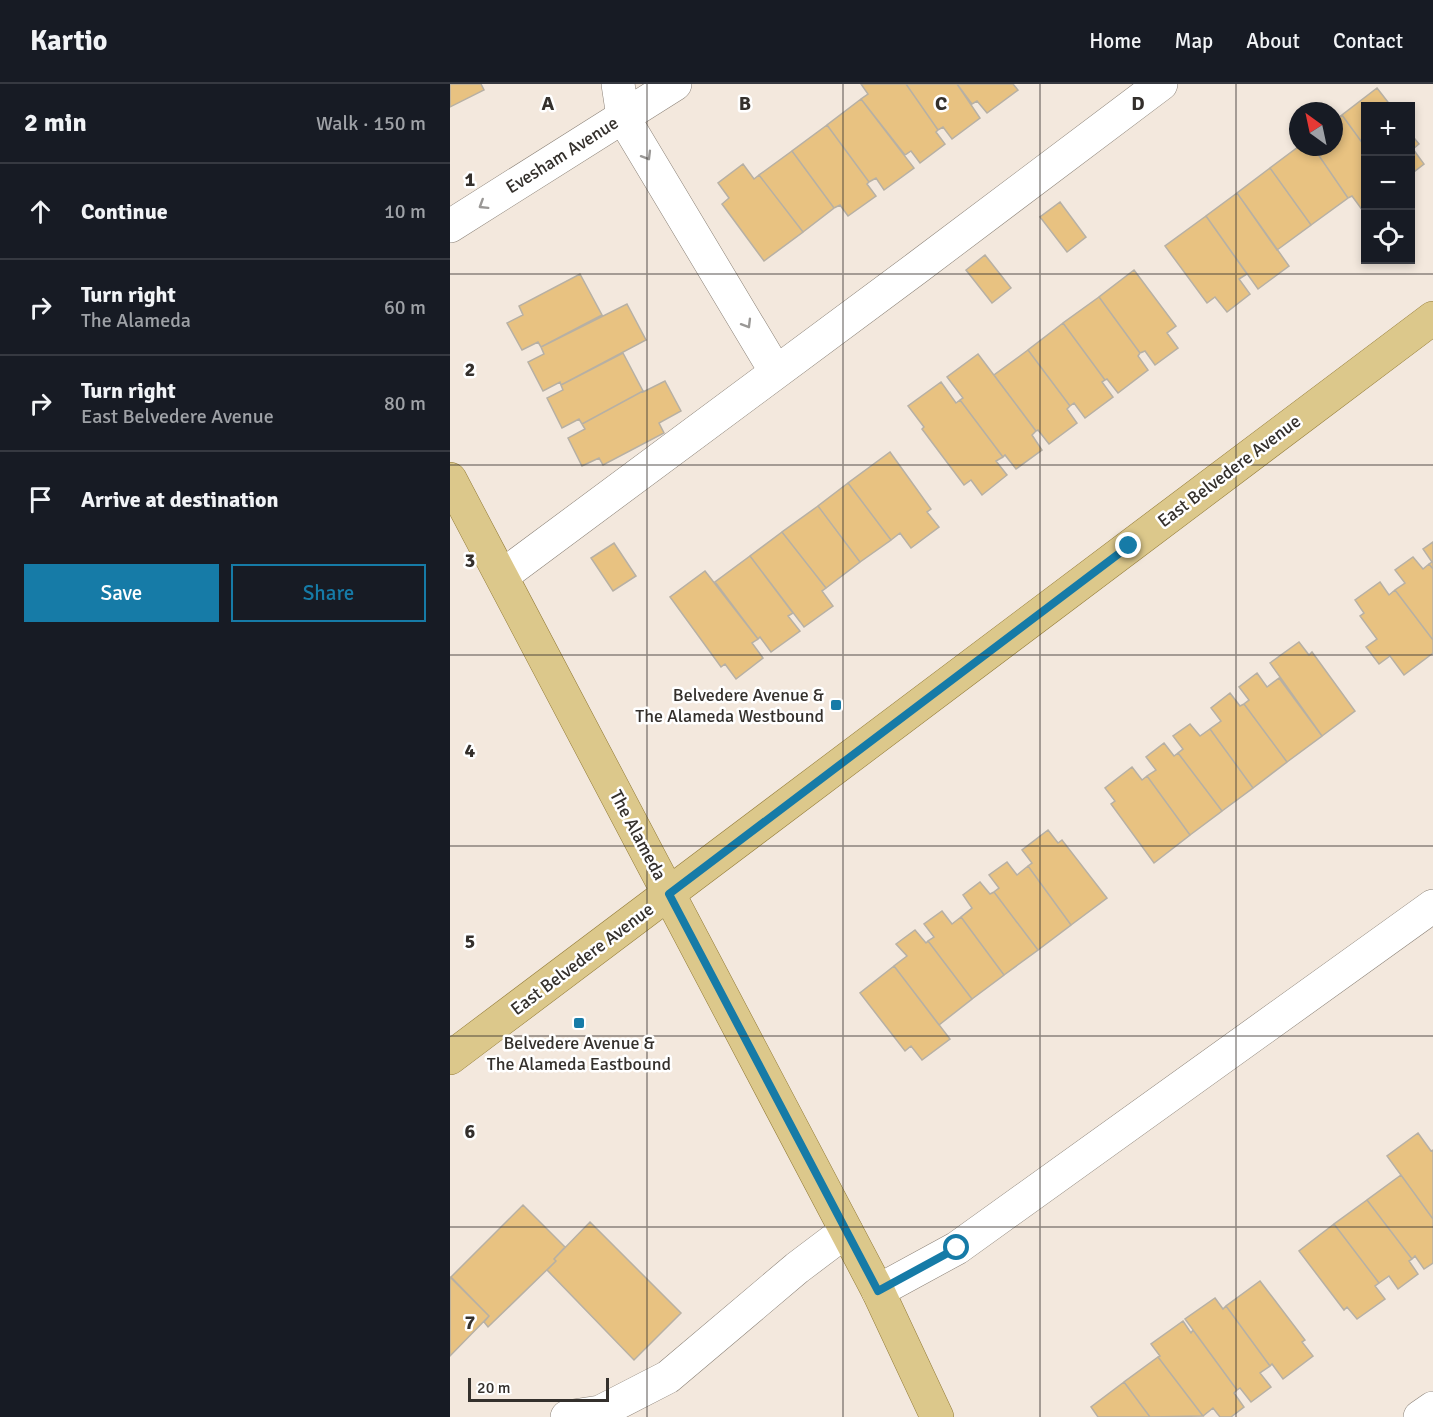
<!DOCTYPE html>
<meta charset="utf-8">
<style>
body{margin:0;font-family:Signika,sans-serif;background:#242831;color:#f1f3f6}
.controls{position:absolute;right:18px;top:18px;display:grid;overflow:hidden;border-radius:0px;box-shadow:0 3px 9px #0003}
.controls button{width:54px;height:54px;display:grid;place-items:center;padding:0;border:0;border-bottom:2px solid #363941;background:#171b24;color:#f1f3f6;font:30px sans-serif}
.compass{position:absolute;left:839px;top:18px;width:54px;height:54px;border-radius:50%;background:#171b24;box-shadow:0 3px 9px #0003;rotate:327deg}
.scale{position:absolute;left:18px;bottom:15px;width:141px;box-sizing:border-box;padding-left:6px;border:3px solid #34302c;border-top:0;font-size:16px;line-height:21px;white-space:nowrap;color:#34302c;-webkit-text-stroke:4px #fff;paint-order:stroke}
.stop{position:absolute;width:18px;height:18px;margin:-14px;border:4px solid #167ba7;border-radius:50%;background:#fff}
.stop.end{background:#167ba7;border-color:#fff;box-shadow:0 2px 6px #0008}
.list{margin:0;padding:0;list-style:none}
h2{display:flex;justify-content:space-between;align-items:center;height:78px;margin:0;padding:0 24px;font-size:26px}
h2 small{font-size:20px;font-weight:400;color:#9ea1a6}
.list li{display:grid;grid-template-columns:39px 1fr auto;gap:18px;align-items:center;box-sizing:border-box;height:96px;padding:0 24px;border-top:2px solid #363941}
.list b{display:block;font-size:22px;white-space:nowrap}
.list p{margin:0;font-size:20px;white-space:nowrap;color:#9ea1a6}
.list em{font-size:20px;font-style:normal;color:#9ea1a6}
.actions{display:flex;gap:12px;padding:18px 24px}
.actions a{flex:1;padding:14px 0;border:2px solid #167ba7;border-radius:0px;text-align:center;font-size:21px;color:#167ba7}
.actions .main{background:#167ba7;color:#fff}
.icon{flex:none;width:33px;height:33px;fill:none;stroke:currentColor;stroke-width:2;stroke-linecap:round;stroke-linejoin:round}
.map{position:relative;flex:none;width:983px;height:1333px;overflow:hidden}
header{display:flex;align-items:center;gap:36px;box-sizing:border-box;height:84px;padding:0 30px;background:#171b24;border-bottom:2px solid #363941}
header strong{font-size:28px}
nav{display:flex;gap:33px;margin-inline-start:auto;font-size:21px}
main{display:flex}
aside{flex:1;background:#171b24}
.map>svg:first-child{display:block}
</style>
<header>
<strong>Kartio</strong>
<nav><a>Home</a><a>Map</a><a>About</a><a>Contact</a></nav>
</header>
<main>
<aside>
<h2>2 min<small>Walk · 150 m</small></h2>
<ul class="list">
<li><svg class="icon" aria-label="ahead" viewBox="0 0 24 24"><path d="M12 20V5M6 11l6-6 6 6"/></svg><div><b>Continue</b></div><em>10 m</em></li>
<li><svg class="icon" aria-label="right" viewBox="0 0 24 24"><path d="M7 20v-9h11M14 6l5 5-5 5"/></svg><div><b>Turn right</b><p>The Alameda</p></div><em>60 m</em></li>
<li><svg class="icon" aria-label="right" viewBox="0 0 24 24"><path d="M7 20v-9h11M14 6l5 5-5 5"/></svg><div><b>Turn right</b><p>East Belvedere Avenue</p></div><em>80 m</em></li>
<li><svg class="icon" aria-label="arrive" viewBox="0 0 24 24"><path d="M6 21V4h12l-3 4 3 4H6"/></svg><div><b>Arrive at destination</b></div></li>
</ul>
<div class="actions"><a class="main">Save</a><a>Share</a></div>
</aside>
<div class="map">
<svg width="983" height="1333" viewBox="0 0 983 1333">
<rect width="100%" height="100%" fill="#f3e8dd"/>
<path fill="#e8c281" stroke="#b7b0a4" stroke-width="1.5" d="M 0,0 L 31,0 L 34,6 L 0,23 Z
M 411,0 L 456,0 L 488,46 L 486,48 L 495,60 L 470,79 L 461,67 L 455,71 L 411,15 L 418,10 Z
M 456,0 L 507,0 L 530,34 L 502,55 L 493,43 L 488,46 Z
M 507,0 L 563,0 L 568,6 L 537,29 L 527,17 L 522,20 Z
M 927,4 L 941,22 L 916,22 L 916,64 L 892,31 Z
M 411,15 L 464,84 L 434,106 L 426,94 L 419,98 L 377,41 Z
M 892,31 L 916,64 L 916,125 L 913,127 L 902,112 L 898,114 L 863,63 L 884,63 L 884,36 Z
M 377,41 L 419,98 L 417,100 L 426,112 L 398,132 L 390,121 L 384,124 L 342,67 Z
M 960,49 L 969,60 L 963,65 L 974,80 L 960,91 Z
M 848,63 L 863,63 L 898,114 L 861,141 L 820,84 Z
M 342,67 L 384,124 L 353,148 L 309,91 Z
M 293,80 L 304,95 L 309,91 L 353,148 L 314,177 L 272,120 L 279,114 L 268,99 Z
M 820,84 L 861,141 L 827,166 L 787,109 Z
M 787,109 L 839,182 L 808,205 L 756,132 Z
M 610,118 L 636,153 L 617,168 L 590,133 Z
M 756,132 L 797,190 L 789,195 L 800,210 L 777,228 L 765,213 L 757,219 L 715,162 Z
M 535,171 L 561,204 L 542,219 L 516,186 Z
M 684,186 L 726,242 L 717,249 L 728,264 L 705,281 L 695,267 L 690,269 L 649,213 Z
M 130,190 L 152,231 L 91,263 L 88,258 L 72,266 L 57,239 L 73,231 L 69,222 Z
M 649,213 L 690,269 L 688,272 L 698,286 L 668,309 L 657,295 L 655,296 L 613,239 Z
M 177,220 L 196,256 L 111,301 L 110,298 L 93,307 L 78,278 L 94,270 L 91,263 Z
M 613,239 L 655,296 L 652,298 L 663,313 L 635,334 L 624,319 L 620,322 L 578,266 Z
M 578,266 L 620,322 L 617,325 L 627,339 L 599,360 L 588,346 L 586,347 L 544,291 Z
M 173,269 L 193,307 L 132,340 L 129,335 L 112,344 L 97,314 L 113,306 L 111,301 Z
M 528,270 L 586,347 L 582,351 L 592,366 L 566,385 L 555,371 L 553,373 L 510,316 L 513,314 L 497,293 Z
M 215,297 L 231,327 L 209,339 L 214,349 L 153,381 L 149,374 L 132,382 L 118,354 L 135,345 L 132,340 L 193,307 L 193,308 Z
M 491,298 L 506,319 L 510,316 L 553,373 L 546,377 L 557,391 L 532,411 L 521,396 L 514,401 L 472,345 L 474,343 L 458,322 Z
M 440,368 L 481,425 L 477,428 L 489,443 L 461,464 L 450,449 L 441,456 L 398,399 Z
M 398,399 L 441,456 L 410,478 L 368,422 Z
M 368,422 L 410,478 L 376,504 L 332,448 Z
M 332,448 L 376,504 L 372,507 L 383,522 L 354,543 L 300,472 Z
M 983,458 L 983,485 L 979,480 L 982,478 L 973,465 Z
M 164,459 L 186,492 L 163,507 L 141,474 Z
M 300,472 L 343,529 L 338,532 L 350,547 L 321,568 L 310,553 L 308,555 L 265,498 Z
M 963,473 L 973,485 L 979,480 L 983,485 L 983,556 L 945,506 L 955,499 L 945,486 Z
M 255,487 L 308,555 L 302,559 L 313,574 L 286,595 L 275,580 L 271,583 L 220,513 Z
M 930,498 L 939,511 L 945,506 L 983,556 L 983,569 L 954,591 L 940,572 L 929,580 L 916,563 L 927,555 L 910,532 L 914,529 L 905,516 Z
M 849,558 L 859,571 L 862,568 L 905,627 L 872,652 L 820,579 Z
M 807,589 L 817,603 L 829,594 L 872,652 L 837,678 L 794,620 L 799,616 L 789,603 Z
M 780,609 L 790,622 L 794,620 L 837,678 L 803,704 L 760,645 L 771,637 L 761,624 Z
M 740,640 L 750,652 L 760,645 L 803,704 L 772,727 L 728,669 L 733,665 L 723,652 Z
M 714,659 L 724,672 L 728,669 L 772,727 L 740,751 L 697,692 L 706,686 L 696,673 Z
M 682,683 L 692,696 L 697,692 L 740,751 L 704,779 L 661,720 L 665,717 L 655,704 Z
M 598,746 L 608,759 L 612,756 L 657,814 L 621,841 L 578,782 L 582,779 L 572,766 Z
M 557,778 L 567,791 L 578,782 L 621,841 L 588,866 L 544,808 L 549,804 L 539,791 Z
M 530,798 L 540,810 L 544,808 L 588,866 L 554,891 L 511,833 L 522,824 L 513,811 Z
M 492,827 L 502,840 L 511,833 L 554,891 L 522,915 L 478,857 L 484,853 L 474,840 Z
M 465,846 L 476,859 L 478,857 L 522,915 L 489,941 L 444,882 L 457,872 L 446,860 Z
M 444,882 L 500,955 L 472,976 L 461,962 L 455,967 L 410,909 Z
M 968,1049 L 981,1067 L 983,1066 L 983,1135 L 937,1072 Z
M 951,1091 L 983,1135 L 983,1179 L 974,1185 L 965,1172 L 962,1175 L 917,1116 Z
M 917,1116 L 962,1175 L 959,1177 L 968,1190 L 948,1205 L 939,1192 L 929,1199 L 884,1140 Z
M 73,1121 L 115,1163 L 104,1175 L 106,1177 L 38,1243 L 34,1238 L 39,1232 L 1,1193 Z
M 140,1138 L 231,1229 L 184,1276 L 97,1186 L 106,1177 L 104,1175 Z
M 884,1140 L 929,1199 L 925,1202 L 935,1215 L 907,1235 L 897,1223 L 894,1226 L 849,1167 Z
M 0,1193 L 39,1232 L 0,1272 Z
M 810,1197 L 855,1256 L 852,1258 L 863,1272 L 833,1295 L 822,1280 L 820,1282 L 776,1222 Z
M 765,1214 L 773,1225 L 776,1222 L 820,1282 L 810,1289 L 821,1303 L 801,1318 L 790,1304 L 787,1306 L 735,1235 Z
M 733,1237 L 741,1249 L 743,1246 L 787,1306 L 784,1309 L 794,1323 L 781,1333 L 770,1333 L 763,1324 L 753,1332 L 708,1273 L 710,1272 L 701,1260 Z
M 708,1273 L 753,1332 L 700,1333 L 674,1298 Z
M 674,1298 L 700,1333 L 648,1333 L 641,1323 Z"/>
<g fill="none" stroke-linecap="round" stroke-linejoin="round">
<g stroke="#8a8076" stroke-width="34">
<path id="minor" d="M 168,0 L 173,33 L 326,288
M 0,142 L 225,0
M 52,492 L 468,183 L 711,0
M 428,1207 L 507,1164 L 983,822
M 117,1333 L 150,1328 L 218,1293 L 347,1184 L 396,1147
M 970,1333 L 983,1324"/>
</g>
<g stroke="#927b38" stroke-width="34">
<path id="major" d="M 0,395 L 428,1207 L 487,1333
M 0,974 L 983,234"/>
</g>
<use href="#minor" stroke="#fff" stroke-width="33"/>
<use href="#major" stroke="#dcc88b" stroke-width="33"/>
</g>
<defs><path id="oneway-chevron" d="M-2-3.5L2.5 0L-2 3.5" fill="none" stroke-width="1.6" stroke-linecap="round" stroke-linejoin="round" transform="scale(1.5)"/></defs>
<g stroke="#9a9896">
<use href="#oneway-chevron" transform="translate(197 72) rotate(59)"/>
<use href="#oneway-chevron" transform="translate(33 121) rotate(148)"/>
<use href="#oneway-chevron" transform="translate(297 240) rotate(59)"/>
</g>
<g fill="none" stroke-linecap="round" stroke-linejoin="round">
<path stroke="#167ba7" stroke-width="8" d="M 507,1164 L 428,1207 L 219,810 L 679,462"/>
</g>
<path fill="none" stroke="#34302c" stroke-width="1.5" stroke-opacity="0.55" d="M 197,0 L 197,1333M 393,0 L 393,1333M 590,0 L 590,1333M 786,0 L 786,1333M 0,190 L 983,190M 0,381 L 983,381M 0,571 L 983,571M 0,762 L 983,762M 0,952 L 983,952M 0,1143 L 983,1143"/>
<g fill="#167ba7" stroke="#fff" stroke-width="2">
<rect x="380" y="615" width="12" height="12" rx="3"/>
<rect x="123" y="933" width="12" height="12" rx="3"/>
</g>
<g text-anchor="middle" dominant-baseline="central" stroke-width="5" stroke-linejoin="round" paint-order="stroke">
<g font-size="18" fill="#34302c" stroke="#fff">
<text transform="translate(112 71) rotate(-32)">Evesham Avenue</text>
<text transform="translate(779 387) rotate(-37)">East Belvedere Avenue</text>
<text transform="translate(188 751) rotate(62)">The Alameda</text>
<text transform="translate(132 875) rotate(-37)">East Belvedere Avenue</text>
</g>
<g font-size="18" fill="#34302c" stroke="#fff" text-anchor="end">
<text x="374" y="611">Belvedere Avenue &amp;<tspan x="374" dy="21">The Alameda Westbound</tspan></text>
<text x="129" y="959" text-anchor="middle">Belvedere Avenue &amp;<tspan x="129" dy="21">The Alameda Eastbound</tspan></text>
</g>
</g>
<g font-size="20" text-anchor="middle" font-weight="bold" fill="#34302c" stroke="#fff" stroke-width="5" stroke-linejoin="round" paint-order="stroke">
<text x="98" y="26">A</text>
<text x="295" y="26">B</text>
<text x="491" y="26">C</text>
<text x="688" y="26">D</text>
<text x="20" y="102">1</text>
<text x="20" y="292">2</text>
<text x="20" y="483">3</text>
<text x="20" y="673">4</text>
<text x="20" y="864">5</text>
<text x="20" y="1054">6</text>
<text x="20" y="1245">7</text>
</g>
</svg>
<div class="controls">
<button>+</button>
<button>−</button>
<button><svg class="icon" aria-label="locate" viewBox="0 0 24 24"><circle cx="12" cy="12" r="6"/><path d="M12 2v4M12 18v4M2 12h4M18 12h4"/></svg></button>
</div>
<svg class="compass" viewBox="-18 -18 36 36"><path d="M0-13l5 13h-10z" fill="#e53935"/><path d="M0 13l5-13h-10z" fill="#9ea1a6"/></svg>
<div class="scale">20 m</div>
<div class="stop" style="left:507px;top:1164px"></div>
<div class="stop end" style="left:679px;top:462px"></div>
</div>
</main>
